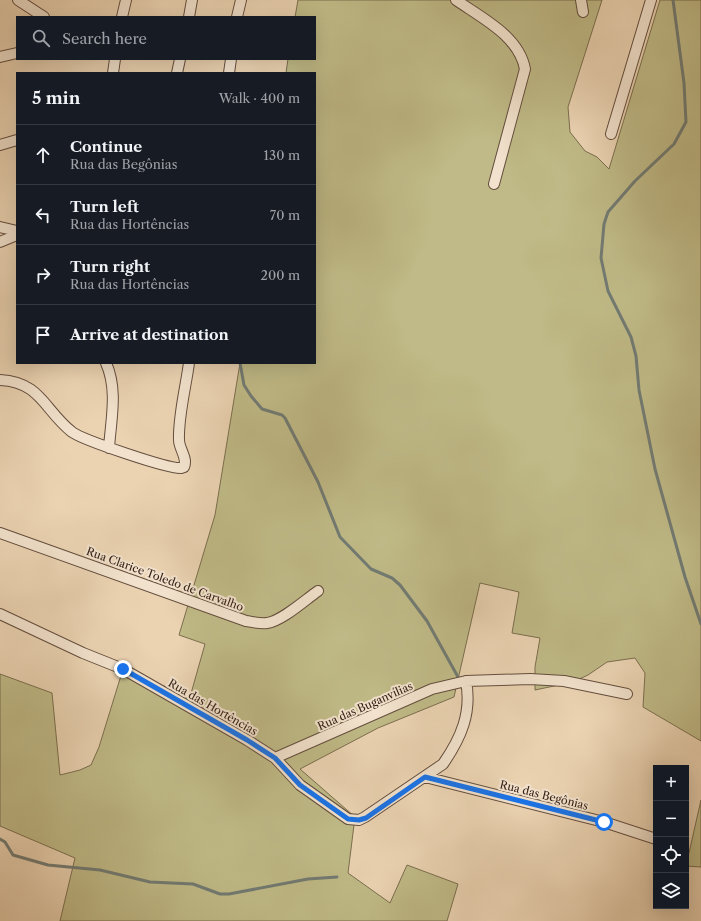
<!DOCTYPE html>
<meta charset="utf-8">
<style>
body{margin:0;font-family:"Libre Caslon Text",serif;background:#20242c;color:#f1f3f6}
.controls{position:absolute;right:12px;bottom:12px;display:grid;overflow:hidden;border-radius:0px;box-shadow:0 4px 16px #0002}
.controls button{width:36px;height:36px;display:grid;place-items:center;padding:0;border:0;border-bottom:1px solid #363941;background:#171b24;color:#f1f3f6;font:20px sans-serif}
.stop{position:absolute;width:12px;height:12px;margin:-9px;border:3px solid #1a73e8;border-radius:50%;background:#fff}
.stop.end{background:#1a73e8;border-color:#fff;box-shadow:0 1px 4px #0008}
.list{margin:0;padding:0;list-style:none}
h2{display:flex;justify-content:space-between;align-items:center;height:52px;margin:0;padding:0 16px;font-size:17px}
h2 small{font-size:13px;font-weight:400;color:#9ea1a6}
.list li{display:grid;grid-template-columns:26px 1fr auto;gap:12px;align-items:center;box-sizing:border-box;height:60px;padding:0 16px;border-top:1px solid #363941}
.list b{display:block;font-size:15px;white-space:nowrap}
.list p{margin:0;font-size:13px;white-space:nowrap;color:#9ea1a6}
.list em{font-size:13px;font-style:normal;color:#9ea1a6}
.icon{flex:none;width:22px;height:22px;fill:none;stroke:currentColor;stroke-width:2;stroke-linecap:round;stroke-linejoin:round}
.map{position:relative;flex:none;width:701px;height:921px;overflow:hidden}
.search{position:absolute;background:#171b24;box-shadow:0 4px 16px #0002;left:16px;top:16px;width:300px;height:44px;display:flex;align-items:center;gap:10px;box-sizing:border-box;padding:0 14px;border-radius:0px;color:#9ea1a6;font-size:15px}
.panel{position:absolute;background:#171b24;box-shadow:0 4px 16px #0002;left:16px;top:72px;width:300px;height:292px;border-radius:0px}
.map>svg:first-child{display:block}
</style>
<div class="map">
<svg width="701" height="921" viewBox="0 0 701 921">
<rect width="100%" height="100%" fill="#ebd3b2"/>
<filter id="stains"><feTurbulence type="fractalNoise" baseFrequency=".005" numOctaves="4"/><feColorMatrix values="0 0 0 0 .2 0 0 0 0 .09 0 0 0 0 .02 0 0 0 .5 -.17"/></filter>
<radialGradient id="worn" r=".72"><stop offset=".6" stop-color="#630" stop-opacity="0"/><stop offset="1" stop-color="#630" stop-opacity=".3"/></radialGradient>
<path fill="#bfba87" stroke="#7b6e4f" d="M 298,0 L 602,0 L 568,107 L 570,132 L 585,151 L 597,157 L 609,169 L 660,0 L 701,0 L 701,741 L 643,707 L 645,673 L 635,658 L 607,662 L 588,675 L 573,682 L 535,690 L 535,667 L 540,638 L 512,633 L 519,592 L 480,583 L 454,697 L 378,728 L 300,769 L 355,817 L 348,873 L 390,903 L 407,865 L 458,884 L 447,921 L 60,921 L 75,858 L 0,826 L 0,674 L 52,693 L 60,775 L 80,770 L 91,765 L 99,747 L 123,669 L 190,697 L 205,644 L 179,635 L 215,515 L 240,363 L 315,363 L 315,73 L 286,73 L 288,59 L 315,59 L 315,17 L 295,17 Z
M 701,800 L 701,867 L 686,866 Z"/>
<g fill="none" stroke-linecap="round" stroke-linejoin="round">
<path stroke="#727b73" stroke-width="3" d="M 673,0 L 684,83 L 686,122 L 674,144 L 635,181 L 608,212 L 604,224 L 601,258 L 608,291 L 631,337 L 636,356 L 639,390 L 655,469 L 685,577 L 701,624
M 240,363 L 244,385 L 251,396 L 262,409 L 282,415 L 285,418 L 318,482 L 340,537 L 371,569 L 392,578 L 400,585 L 427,621 L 458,677
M 0,839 L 5,842 L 13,855 L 48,865 L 100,870 L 150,882 L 193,884 L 220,894 L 229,894 L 308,879 L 337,877"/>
<g stroke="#644e3e" stroke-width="12">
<path id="minor" d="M 18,0 L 44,17
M 456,0 C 482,18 519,36 525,69 L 494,184
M 581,0 L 583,12
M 122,17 L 126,0
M 189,17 L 192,0
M 237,17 L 241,0
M 0,57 L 17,53
M 113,73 L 115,59
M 177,73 L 180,59
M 229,73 L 231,59
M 611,134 L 651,0
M 0,145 L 17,140
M 0,227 L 17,231
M 0,242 L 17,235
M 106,363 C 118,390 111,419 109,448
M 0,380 C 41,382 44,410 72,432 C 83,440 168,469 181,468 L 184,467 C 188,458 179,449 179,440 C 178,417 186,386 189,363
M 0,533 L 246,621 C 253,622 260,624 267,623 C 282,621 305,600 318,591
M 0,614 L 83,653 L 123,669 L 247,740 L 275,758 L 300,785 L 348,819 L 359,820 L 365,817 L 443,764 C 461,738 472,713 466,681
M 275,758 L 432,689 L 466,681 L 530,679 L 564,681 L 627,694
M 425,777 L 604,822 L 656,839"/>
</g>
<use href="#minor" stroke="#f2e2cd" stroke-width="10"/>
</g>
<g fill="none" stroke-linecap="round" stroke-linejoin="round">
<path stroke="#1a73e8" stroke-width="5" d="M 123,669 L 247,740 L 275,758 L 300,785 L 348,819 L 359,820 L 366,818 L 425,777 L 604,822"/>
</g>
<g text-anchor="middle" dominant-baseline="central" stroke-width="4" stroke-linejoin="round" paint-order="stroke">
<g font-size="11" fill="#372117" stroke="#f2e2cd">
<text transform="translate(165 579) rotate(20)">Rua Clarice Toledo de Carvalho</text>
<text transform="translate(365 706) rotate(-24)">Rua das Buganvílias</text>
<text transform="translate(213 707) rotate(30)">Rua das Hortências</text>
<text transform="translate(544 795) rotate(14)">Rua das Begônias</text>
</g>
</g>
<rect width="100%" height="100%" filter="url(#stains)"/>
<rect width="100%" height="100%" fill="url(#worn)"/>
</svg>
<div class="controls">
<button>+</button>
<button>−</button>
<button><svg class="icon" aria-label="locate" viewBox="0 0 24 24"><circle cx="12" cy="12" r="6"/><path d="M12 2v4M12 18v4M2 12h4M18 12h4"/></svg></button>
<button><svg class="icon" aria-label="layers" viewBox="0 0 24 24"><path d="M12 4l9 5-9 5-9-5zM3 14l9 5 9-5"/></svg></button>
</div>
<div class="stop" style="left:604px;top:822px"></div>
<div class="stop end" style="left:123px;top:669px"></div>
<div class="search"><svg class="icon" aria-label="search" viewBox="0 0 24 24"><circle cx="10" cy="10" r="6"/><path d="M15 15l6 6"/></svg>Search here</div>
<section class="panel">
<h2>5 min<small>Walk · 400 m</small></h2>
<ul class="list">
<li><svg class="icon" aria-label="ahead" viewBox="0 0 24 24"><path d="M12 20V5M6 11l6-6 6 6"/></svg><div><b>Continue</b><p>Rua das Begônias</p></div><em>130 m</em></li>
<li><svg class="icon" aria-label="left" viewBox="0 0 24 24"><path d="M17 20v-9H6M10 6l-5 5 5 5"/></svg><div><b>Turn left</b><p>Rua das Hortências</p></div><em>70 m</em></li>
<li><svg class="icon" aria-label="right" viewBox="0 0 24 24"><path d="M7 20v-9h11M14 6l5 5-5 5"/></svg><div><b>Turn right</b><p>Rua das Hortências</p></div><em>200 m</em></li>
<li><svg class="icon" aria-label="arrive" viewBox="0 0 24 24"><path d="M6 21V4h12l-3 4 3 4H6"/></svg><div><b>Arrive at destination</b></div></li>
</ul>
</section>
</div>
